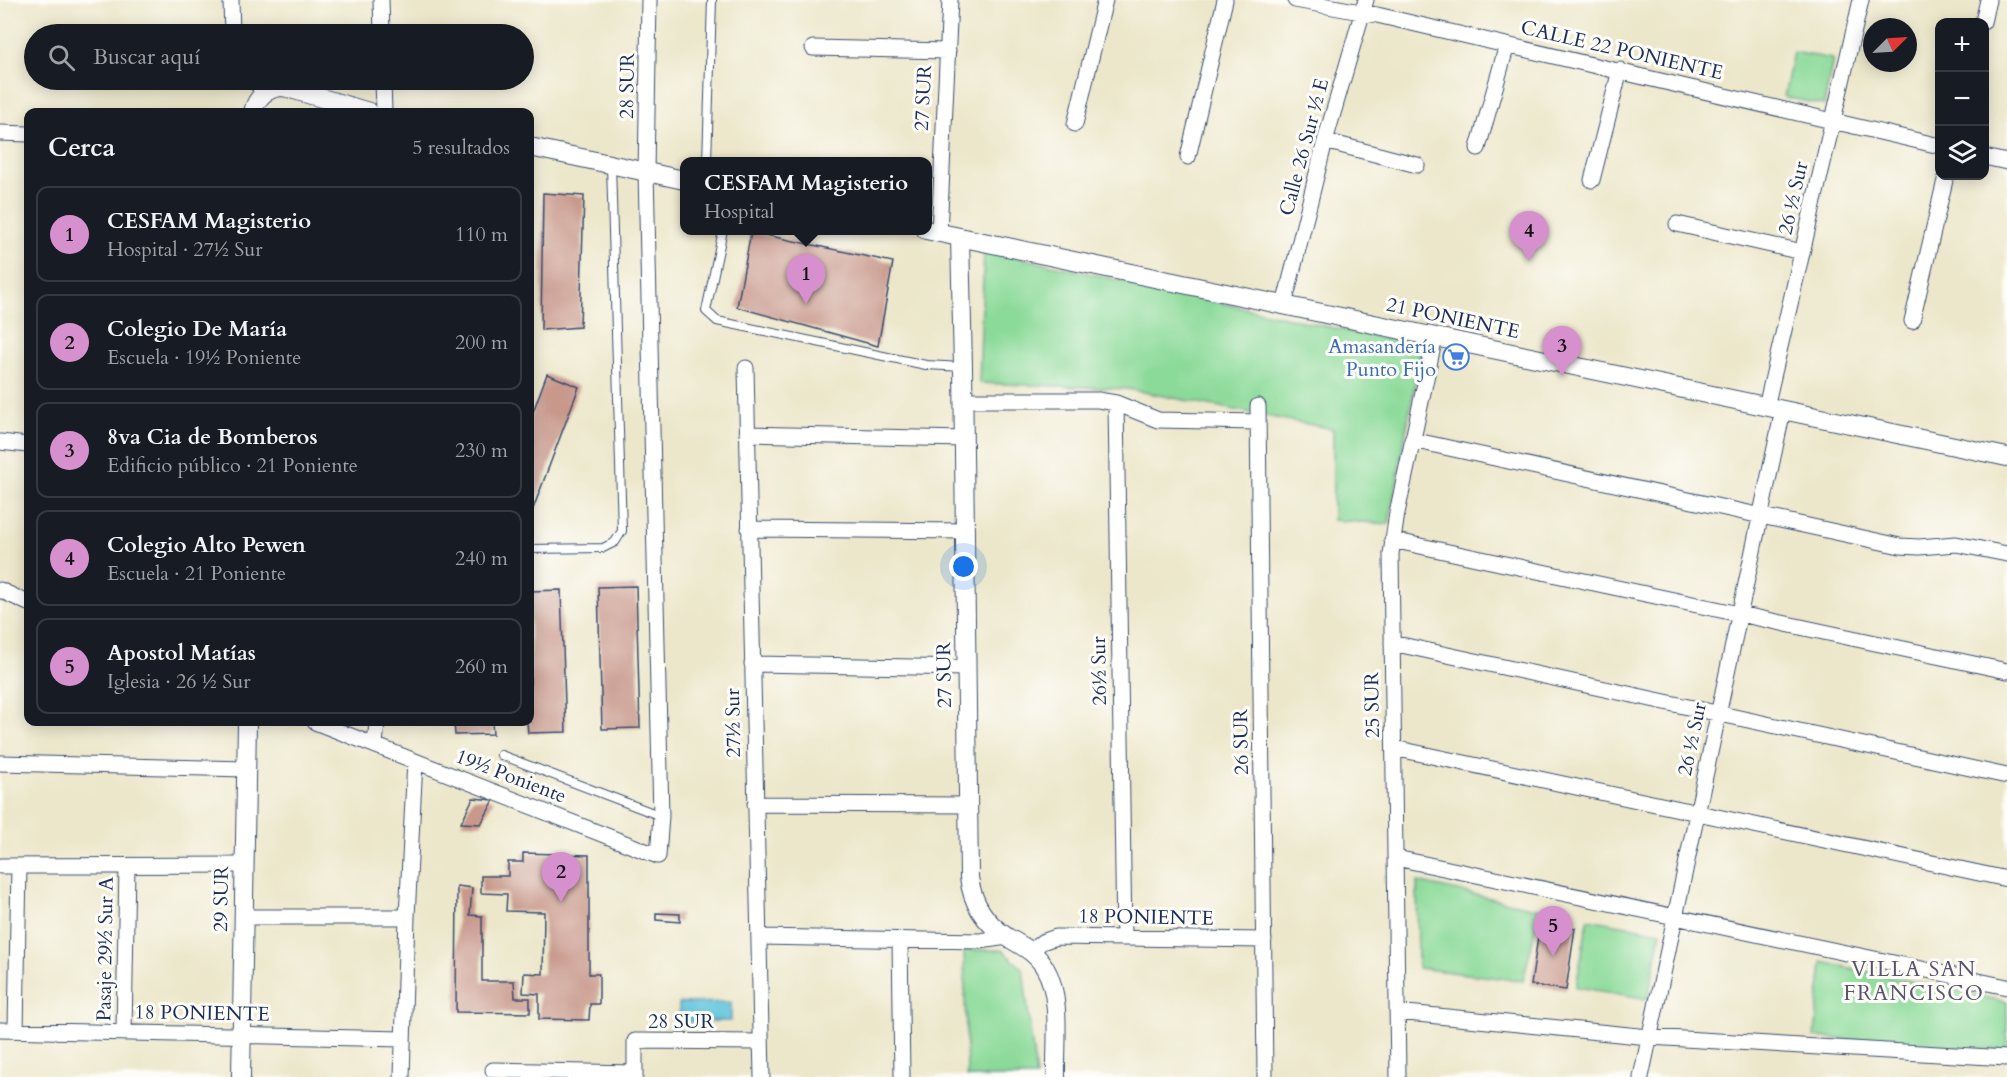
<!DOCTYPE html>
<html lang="es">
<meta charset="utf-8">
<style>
body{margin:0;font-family:Cardo,serif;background:#242831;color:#f1f3f6}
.controls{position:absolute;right:18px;top:18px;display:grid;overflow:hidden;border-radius:12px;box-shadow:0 3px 15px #0003}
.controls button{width:54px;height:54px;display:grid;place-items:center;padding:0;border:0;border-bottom:2px solid #363941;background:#171b24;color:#f1f3f6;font:30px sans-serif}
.compass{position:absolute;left:1863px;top:18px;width:54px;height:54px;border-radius:50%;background:#171b24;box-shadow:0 3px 15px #0003;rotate:66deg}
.you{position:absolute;left:964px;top:567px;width:21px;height:21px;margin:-15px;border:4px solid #fff;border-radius:50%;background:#1a73e8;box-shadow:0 0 0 9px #1a73e833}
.badge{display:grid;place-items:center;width:39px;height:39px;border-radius:50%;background:#d690ce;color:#111;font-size:20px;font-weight:700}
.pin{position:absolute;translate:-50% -50px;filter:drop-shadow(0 2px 3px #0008)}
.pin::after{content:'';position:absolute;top:32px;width:21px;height:18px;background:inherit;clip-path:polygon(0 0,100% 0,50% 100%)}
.popup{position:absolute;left:680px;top:157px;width:252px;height:78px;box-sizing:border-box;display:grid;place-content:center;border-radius:12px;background:#171b24;filter:drop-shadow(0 2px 4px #0005);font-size:20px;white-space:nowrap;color:#9ea1a6}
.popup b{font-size:22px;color:#f1f3f6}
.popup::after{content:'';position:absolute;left:50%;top:100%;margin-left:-12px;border:12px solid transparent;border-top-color:#171b24}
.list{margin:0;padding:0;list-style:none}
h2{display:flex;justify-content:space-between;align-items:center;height:78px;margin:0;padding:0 24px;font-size:26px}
h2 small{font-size:20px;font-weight:400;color:#9ea1a6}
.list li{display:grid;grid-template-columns:39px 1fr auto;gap:18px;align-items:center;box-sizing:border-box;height:96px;margin:0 12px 12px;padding:0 12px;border:2px solid #363941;border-radius:12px}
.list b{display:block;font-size:22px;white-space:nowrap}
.list p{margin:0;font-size:20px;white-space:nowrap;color:#9ea1a6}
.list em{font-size:20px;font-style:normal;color:#9ea1a6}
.icon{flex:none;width:33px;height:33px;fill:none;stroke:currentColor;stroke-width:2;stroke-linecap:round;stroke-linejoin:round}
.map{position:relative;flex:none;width:2007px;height:1077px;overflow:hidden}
.search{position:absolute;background:#171b24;box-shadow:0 3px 15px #0003;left:24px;top:24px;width:510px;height:66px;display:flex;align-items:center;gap:15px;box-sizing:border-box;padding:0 21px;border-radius:33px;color:#9ea1a6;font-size:22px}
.panel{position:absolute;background:#171b24;box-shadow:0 3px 15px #0003;left:24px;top:108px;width:510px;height:618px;border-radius:12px}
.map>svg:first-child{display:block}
</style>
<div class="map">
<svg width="2007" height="1077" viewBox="0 0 2007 1077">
<rect width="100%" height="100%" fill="#fdfcf7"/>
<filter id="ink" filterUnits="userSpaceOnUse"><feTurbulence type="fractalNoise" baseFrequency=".0167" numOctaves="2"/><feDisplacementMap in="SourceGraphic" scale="12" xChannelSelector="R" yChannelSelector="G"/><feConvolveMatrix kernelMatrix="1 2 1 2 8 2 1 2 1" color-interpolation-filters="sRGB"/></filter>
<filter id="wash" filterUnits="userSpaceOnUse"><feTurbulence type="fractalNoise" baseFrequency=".008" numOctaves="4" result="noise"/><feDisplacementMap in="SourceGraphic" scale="24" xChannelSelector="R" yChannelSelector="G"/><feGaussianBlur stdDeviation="1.35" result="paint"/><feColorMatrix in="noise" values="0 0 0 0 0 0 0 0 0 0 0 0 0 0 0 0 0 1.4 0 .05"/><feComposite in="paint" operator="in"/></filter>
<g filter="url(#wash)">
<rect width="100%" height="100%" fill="#ece7ca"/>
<path fill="#8bda99" stroke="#53847c" stroke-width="1.5" d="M 1793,52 L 1833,59 L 1824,105 L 1784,97 Z
M 984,250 L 1338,329 L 1422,345 L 1389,524 L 1333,520 L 1333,429 L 1128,389 L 979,383 Z
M 1417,882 L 1540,909 L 1523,981 L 1418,968 Z
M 1588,919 L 1661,932 L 1648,999 L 1576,987 Z
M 964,950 L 1002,950 L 1023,969 L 1036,1077 L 967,1077 Z
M 1822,962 L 2007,1002 L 2007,1051 L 1815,1037 Z"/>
<path fill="#5ec3dc" stroke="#3c799d" stroke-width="1.5" d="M 731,1002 L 731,1021 L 679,1022 L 679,1003 Z"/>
<g id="blocks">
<path fill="#c8988b" d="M 543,193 L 584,196 L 580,327 L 541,330 Z
M 751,232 L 893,262 L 878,346 L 737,307 Z
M 547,374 L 579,387 L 530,517 L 530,420 Z
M 636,586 L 640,728 L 602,729 L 598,587 Z
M 561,590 L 566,732 L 528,733 L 527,722 L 530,722 L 530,591 Z
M 454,722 L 492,722 L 493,734 L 455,735 Z
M 473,798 L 494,800 L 481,824 L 461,823 Z
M 523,853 L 589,855 L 589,974 L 599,974 L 599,1004 L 590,1004 L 589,1020 L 539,1019 L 539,994 L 523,993 L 524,973 L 543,974 L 544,912 L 506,911 L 507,894 L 481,893 L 481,876 L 508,876 L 508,862 L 523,862 Z
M 457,886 L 472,888 L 470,915 L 482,916 L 482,981 L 514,981 L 515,998 L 530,998 L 530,1013 L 456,1012 Z
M 656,913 L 680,914 L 680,922 L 656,920 Z
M 1540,923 L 1575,928 L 1566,990 L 1531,985 Z"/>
</g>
</g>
<g filter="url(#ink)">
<use href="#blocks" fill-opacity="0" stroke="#3a4b6e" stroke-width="1.5"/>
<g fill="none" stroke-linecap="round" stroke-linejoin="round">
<g stroke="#3a4b6e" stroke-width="10">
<path id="service" d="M 707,162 L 712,0
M 723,230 L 706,311 L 717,321 L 926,365 L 963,367
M 530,549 L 603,548 L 615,542 L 622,531 L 611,165
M 501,755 L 661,816"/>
</g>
<g stroke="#3a4b6e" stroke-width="17">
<path id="minor" d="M 231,0 L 232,34
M 381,0 L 382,34
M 1295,0 L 1377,15 L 1940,146
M 1983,22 L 1988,0
M 813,48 L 948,51
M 253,80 L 265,92
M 383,80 L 384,112
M 1075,124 L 1105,0
M 0,133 L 28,134
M 1325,141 L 1417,165
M 1478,148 L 1507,45
M 1188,157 L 1225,0
M 1984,157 L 2007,162
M 1592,180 L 1620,70
M 1677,224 L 1802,252
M 939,233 L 950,0
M 1284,305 L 1325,141 L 1366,0
M 1912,321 L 1946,176
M 746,368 L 762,1077
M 964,400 L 1098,400 L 1116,403 L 1158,420 L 1258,422
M 1116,403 L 1124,938
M 1258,406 L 1265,1077
M 1766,407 L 1861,0
M 747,434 L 964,439
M 1412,440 L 1900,546 L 1919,547 L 1956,544 L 2007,554
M 0,442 L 28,445
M 749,529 L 965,531
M 1392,540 L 2007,671
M 0,590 L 28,603
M 1392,643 L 2007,776
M 752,664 L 966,668
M 315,722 L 658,856 L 661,816 L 646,172 L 649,0
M 375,745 L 377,722
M 1394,748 L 2007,879
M 0,763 L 246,769
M 755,804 L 968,805
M 1396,858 L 2007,987
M 0,866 L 244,865
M 243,917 L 407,917
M 759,937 L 980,941 L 1007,937
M 900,940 L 902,1077
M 1031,951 L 1042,942 L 1056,937 L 1264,940
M 1397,1012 L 1649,1037 L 2007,1058
M 0,1030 L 403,1039
M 16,1030 L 19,866
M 124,1032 L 127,866
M 493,1070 L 635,1073
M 402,1077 L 407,917 L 415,761
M 635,1077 L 635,1041 L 761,1042
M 1398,1077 L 1391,554 L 1397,513 L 1435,337
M 1641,1077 L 1783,410"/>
</g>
<g stroke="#3a4b6e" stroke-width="20">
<path id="tertiary" d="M 253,112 C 257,96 268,87 284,87 L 369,112
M 530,147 L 684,180
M 926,230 L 2007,457
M 960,238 L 963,367 L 969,877 C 972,903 985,923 1007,937 C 1022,946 1036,952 1045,968 C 1062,996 1055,1045 1056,1077
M 241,1077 L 247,722"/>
</g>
<use href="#service" stroke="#fff" stroke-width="8"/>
<use href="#minor" stroke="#fff" stroke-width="15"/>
<use href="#tertiary" stroke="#fff" stroke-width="18"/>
</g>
</g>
<defs>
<g id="supermarket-ring" transform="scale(1.35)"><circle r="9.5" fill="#fdfcf7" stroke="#3f7fe0" stroke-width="1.5"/><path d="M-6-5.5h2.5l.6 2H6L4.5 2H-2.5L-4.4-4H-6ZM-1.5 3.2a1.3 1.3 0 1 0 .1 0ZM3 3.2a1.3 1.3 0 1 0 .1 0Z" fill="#3f7fe0"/></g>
</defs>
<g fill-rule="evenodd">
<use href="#supermarket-ring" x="1456" y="357"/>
</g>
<g text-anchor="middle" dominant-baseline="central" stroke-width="6" stroke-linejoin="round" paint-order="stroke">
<g font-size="20" fill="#1b2f5e" stroke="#fdfcf7">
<text transform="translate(1622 50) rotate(13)">CALLE 22 PONIENTE</text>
<text transform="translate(627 86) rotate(-89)">28 SUR</text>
<text transform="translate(923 98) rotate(-87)">27 SUR</text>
<text transform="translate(1304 147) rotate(-75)">Calle 26 Sur ½ E</text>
<text transform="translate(1793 198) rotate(-77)">26 ½ Sur</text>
<text transform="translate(1453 318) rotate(12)">21 PONIENTE</text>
<text transform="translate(1099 671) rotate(-91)">26½ Sur</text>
<text transform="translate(944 675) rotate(-91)">27 SUR</text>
<text transform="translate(1372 705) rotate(-91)">25 SUR</text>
<text transform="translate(733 723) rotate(-91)">27½ Sur</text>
<text transform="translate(1692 739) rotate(-78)">26 ½ Sur</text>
<text transform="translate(1241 742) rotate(-91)">26 SUR</text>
<text transform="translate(511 776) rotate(21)">19½ Poniente</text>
<text transform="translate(221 899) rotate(-89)">29 SUR</text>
<text transform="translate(1146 917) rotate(1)">18 PONIENTE</text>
<text transform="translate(105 949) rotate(-89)">Pasaje 29½ Sur A</text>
<text transform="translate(202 1013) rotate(1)">18 PONIENTE</text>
<text x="681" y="1021">28 SUR</text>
</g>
<g font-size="20" fill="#366cbe" stroke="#fdfcf7" text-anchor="end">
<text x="1436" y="346">Amasandería<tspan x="1436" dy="23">Punto Fijo</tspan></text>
</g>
<g font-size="21" letter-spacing="1.5" fill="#58546e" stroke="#fdfcf7">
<text x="1914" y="969">VILLA SAN<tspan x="1914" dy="24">FRANCISCO</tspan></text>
</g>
</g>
</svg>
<div class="controls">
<button>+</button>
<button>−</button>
<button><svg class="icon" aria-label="layers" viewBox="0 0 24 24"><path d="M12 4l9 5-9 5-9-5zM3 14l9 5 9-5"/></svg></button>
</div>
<svg class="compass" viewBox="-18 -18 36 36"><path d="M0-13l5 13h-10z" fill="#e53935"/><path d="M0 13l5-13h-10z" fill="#9ea1a6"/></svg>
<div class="you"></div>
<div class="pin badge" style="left:806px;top:304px">1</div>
<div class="popup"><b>CESFAM Magisterio</b>Hospital</div>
<div class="pin badge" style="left:561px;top:902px">2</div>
<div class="pin badge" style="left:1562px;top:376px">3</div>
<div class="pin badge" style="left:1529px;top:261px">4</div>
<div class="pin badge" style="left:1553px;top:956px">5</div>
<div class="search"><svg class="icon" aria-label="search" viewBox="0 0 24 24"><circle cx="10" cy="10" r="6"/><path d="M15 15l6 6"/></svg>Buscar aquí</div>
<section class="panel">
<h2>Cerca<small>5 resultados</small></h2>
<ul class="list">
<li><span class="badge">1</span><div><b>CESFAM Magisterio</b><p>Hospital · 27½ Sur</p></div><em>110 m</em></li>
<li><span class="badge">2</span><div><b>Colegio De María</b><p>Escuela · 19½ Poniente</p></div><em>200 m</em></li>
<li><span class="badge">3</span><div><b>8va Cia de Bomberos</b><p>Edificio público · 21 Poniente</p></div><em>230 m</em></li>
<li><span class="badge">4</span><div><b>Colegio Alto Pewen</b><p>Escuela · 21 Poniente</p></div><em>240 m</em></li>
<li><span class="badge">5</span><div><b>Apostol Matías</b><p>Iglesia · 26 ½ Sur</p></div><em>260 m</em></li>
</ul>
</section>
</div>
